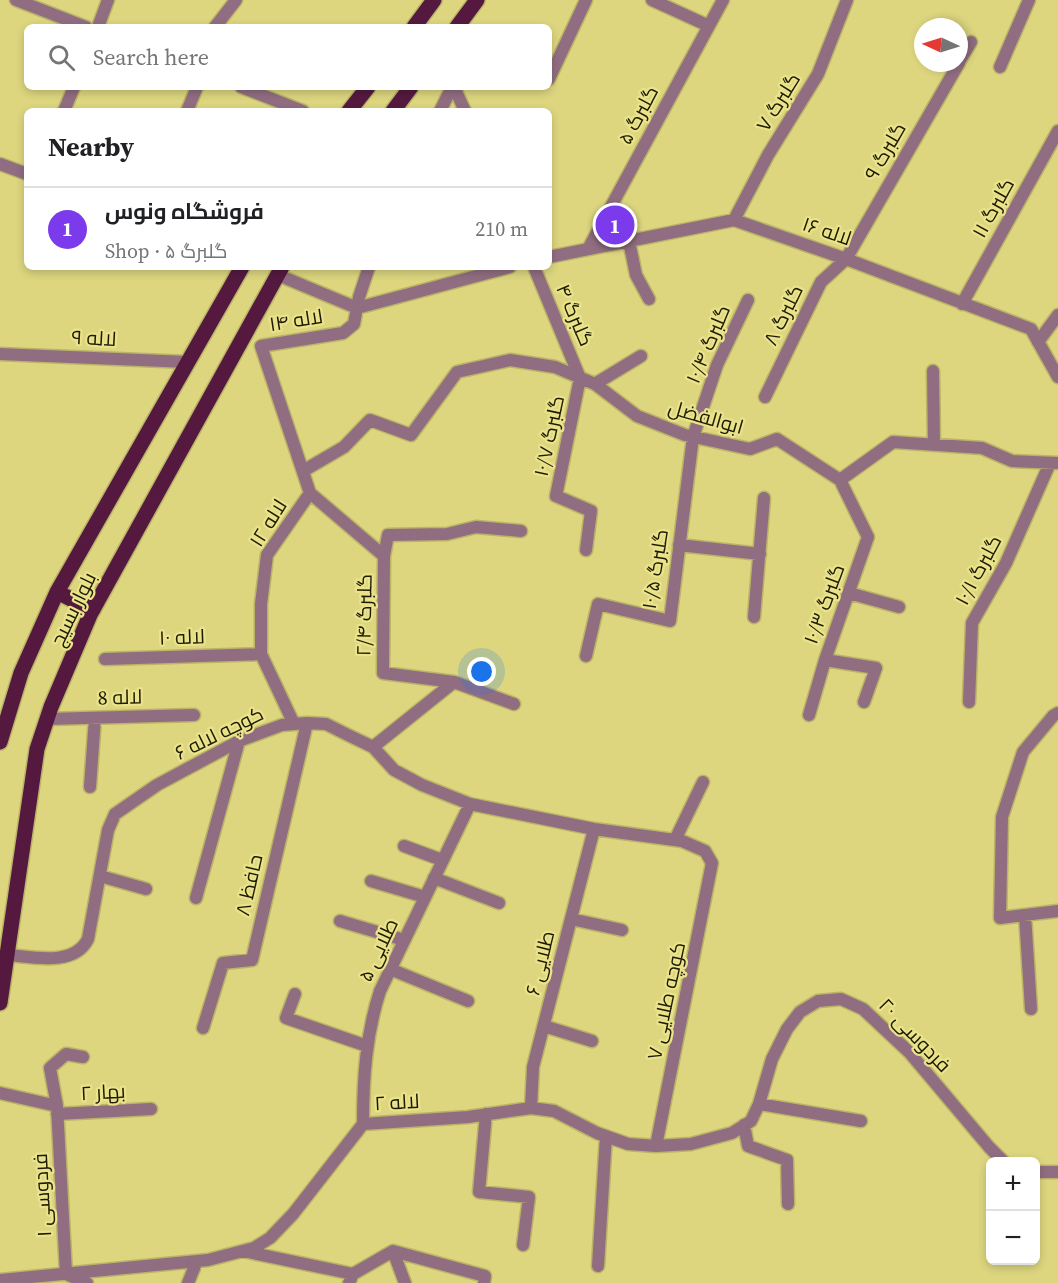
<!DOCTYPE html>
<meta charset="utf-8">
<style>
body{margin:0;font-family:"Source Serif 4",Cairo,serif;background:#f2f2f2;color:#202124}
.controls{position:absolute;right:18px;bottom:18px;display:grid;overflow:hidden;border-radius:9px;box-shadow:0 3px 9px #0003}
.controls button{width:54px;height:54px;display:grid;place-items:center;padding:0;border:0;border-bottom:2px solid #e0e0e0;background:#fff;color:#202124;font:30px sans-serif}
.compass{position:absolute;left:914px;top:18px;width:54px;height:54px;border-radius:50%;background:#fff;box-shadow:0 3px 9px #0003;rotate:274deg}
.you{position:absolute;left:482px;top:672px;width:21px;height:21px;margin:-15px;border:4px solid #fff;border-radius:50%;background:#1a73e8;box-shadow:0 0 0 9px #1a73e833}
.badge{display:grid;place-items:center;width:39px;height:39px;border-radius:50%;background:#7c3aed;color:#fff;font-size:20px;font-weight:700}
.pin{position:absolute;translate:-50% -50%;border:3px solid #fff;box-shadow:0 2px 6px #0006}
.list{margin:0;padding:0;list-style:none}
h2{display:flex;justify-content:space-between;align-items:center;height:78px;margin:0;padding:0 24px;font-size:26px}
h2 small{font-size:20px;font-weight:400;color:#757577}
.list li{display:grid;grid-template-columns:39px 1fr auto;gap:18px;align-items:center;box-sizing:border-box;height:84px;padding:0 24px;border-top:2px solid #e0e0e0}
.list b{display:block;font-size:22px;white-space:nowrap}
.list p{margin:0;font-size:20px;white-space:nowrap;color:#757577}
.list em{font-size:20px;font-style:normal;color:#757577}
.icon{flex:none;width:33px;height:33px;fill:none;stroke:currentColor;stroke-width:2;stroke-linecap:round;stroke-linejoin:round}
.map{position:relative;flex:none;width:1058px;height:1283px;overflow:hidden}
.search{position:absolute;background:#fff;box-shadow:0 3px 9px #0003;left:24px;top:24px;width:528px;height:66px;display:flex;align-items:center;gap:15px;box-sizing:border-box;padding:0 21px;border-radius:9px;color:#757577;font-size:22px}
.panel{position:absolute;background:#fff;box-shadow:0 3px 9px #0003;left:24px;top:108px;width:528px;height:162px;border-radius:9px}
.map>svg:first-child{display:block}
</style>
<div class="map">
<svg width="1058" height="1283" viewBox="0 0 1058 1283">
<rect width="100%" height="100%" fill="#ddd67f"/>
<g fill="none" stroke-linecap="round" stroke-linejoin="round">
<g stroke="#bab468" stroke-width="15">
<path id="minor" d="M 16,0 L 86,27
M 652,0 L 709,26
M 98,27 L 108,0
M 215,27 L 236,0
M 959,62 L 971,42
M 1000,67 L 1029,0
M 549,79 L 586,0
M 241,87 L 303,111
M 454,87 L 465,111
M 64,111 L 74,87
M 187,111 L 197,87
M 440,111 L 452,87
M 0,164 L 27,174
M 734,220 L 768,155 L 818,74 L 847,0
M 629,241 L 636,275 L 649,299
M 588,249 L 723,0
M 549,257 L 734,220 L 846,259 L 1031,329 L 1058,377
M 534,267 L 580,378
M 278,275 L 357,308 L 510,267
M 962,304 L 1058,131
M 1038,342 L 1058,315
M 0,354 L 187,362
M 933,371 L 934,445
M 580,378 L 556,496 L 591,511 L 586,550
M 595,384 L 641,356
M 765,397 L 821,282 L 846,259 L 959,63
M 303,471 L 344,447 L 370,420 L 411,435 L 457,372 L 510,360 L 555,367 L 595,384 L 637,416 L 685,435 L 750,449 L 777,439 L 840,480 L 893,442 L 982,448 L 1012,461 L 1058,463
M 840,480 L 868,537 L 825,660 L 876,668 L 864,702
M 310,493 L 384,556 L 383,673 L 454,682 L 514,704
M 679,545 L 760,554
M 384,556 L 388,535 L 447,534 L 476,527 L 521,531
M 849,593 L 899,607
M 754,617 L 764,498
M 586,656 L 598,604 L 670,621 L 693,437 L 717,365 L 748,300
M 105,659 L 261,654
M 969,702 L 972,623 L 1006,563 L 1050,463
M 1058,713 L 1053,716 L 1023,752 L 1002,817 L 1000,918 L 1058,911
M 809,715 L 825,660
M 47,719 L 194,715
M 294,724 L 261,654 L 261,604 L 267,555 L 310,493 L 261,346 L 343,333 L 354,324 L 359,297 L 369,267
M 373,747 L 454,682
M 90,787 L 95,718
M 675,840 L 703,782
M 404,846 L 442,860
M 100,876 L 146,889
M 434,878 L 499,903
M 371,881 L 425,897
M 196,898 L 239,741
M 1025,915 L 1031,1009
M 571,919 L 622,930
M 340,921 L 404,940
M 7,955 C 33,957 74,967 88,939 L 108,830 L 115,814 L 157,785 L 239,741 L 282,725 L 307,723 L 326,724 L 350,736 L 373,747 L 394,770 L 422,785 L 470,804 L 594,829 L 682,841 L 705,851 L 712,863 L 656,1146
M 390,969 L 468,1001
M 295,994 L 286,1018 L 367,1046
M 544,1026 L 592,1041
M 203,1028 L 223,963 L 252,960 L 307,723
M 0,1093 L 57,1106 L 66,1274 L 87,1283
M 759,1104 L 861,1121
M 57,1106 L 50,1068 L 66,1054 L 83,1057
M 531,1108 L 533,1067 L 594,829
M 57,1114 L 151,1109
M 486,1114 L 479,1192 L 529,1197 L 523,1245
M 363,1124 L 468,1117 L 531,1108 L 554,1111 L 597,1133 L 628,1144 L 656,1146 L 691,1144 L 732,1133 L 751,1121 L 759,1104 L 772,1059 L 787,1029 L 800,1012 L 818,1001 L 841,999 L 863,1009 L 909,1052 L 989,1147 L 1004,1162
M 363,1124 C 363,1078 366,1034 380,991 L 470,804
M 744,1125 L 748,1146 L 787,1160 L 788,1204
M 1036,1172 L 1058,1172
M 243,1251 L 353,1274 L 349,1283
M 393,1251 L 405,1283
M 598,1266 L 606,1136
M 353,1274 L 393,1251 L 485,1276 L 484,1283
M 0,1280 L 208,1260 L 254,1248 L 270,1238 L 293,1214 L 363,1124
M 188,1283 L 197,1261"/>
</g>
<g stroke="#bab468" stroke-width="18">
<path id="primary" d="M 414,27 L 434,0
M 457,27 L 477,0
M 349,111 L 368,87
M 393,111 L 411,87
M 57,592 L 93,610
M 0,742 L 21,673 L 57,592 L 242,267
M 0,1003 L 37,749 L 51,707 L 90,615 L 282,267"/>
</g>
<use href="#minor" stroke="#916d81" stroke-width="12"/>
<use href="#primary" stroke="#551940" stroke-width="15"/>
</g>
<g text-anchor="middle" dominant-baseline="central" stroke-width="4.5" stroke-linejoin="round" paint-order="stroke">
<g font-size="20" fill="#1d1b01" stroke="#eae38b">
<text transform="translate(778 102) rotate(-58)">گلبرگ ۷</text>
<text transform="translate(638 115) rotate(-62)">گلبرگ ۵</text>
<text transform="translate(885 151) rotate(-60)">گلبرگ ۹</text>
<text transform="translate(993 208) rotate(-61)">گلبرگ ۱۱</text>
<text transform="translate(827 231) rotate(19)">لاله ۱۶</text>
<text transform="translate(575 315) rotate(67)">گلبرگ ۴</text>
<text transform="translate(783 315) rotate(-64)">گلبرگ ۸</text>
<text transform="translate(296 320) rotate(-9)">لاله ۱۴</text>
<text transform="translate(94 338) rotate(3)">لاله ۹</text>
<text transform="translate(708 344) rotate(-67)">گلبرگ ۱۰/۴</text>
<text transform="translate(706 417) rotate(16)">ابوالفضل</text>
<text transform="translate(549 436) rotate(-78)">گلبرگ ۱۰/۷</text>
<text transform="translate(268 523) rotate(-58)">لاله ۱۲</text>
<text transform="translate(655 569) rotate(-81)">گلبرگ ۱۰/۵</text>
<text transform="translate(978 570) rotate(-62)">گلبرگ ۱۰/۱</text>
<text transform="translate(824 604) rotate(-70)">گلبرگ ۱۰/۳</text>
<text transform="translate(73 609) rotate(-64)">بلوار بسیج</text>
<text transform="translate(364 615) rotate(-89)">گلبرگ ۲/۴</text>
<text transform="translate(182 637) rotate(-2)">لاله ۱۰</text>
<text transform="translate(120 697) rotate(-1)">لاله 8</text>
<text transform="translate(219 733) rotate(-26)">کوچه لاله ۶</text>
<text transform="translate(249 885) rotate(-77)">حافظ ۸</text>
<text transform="translate(378 950) rotate(-65)">طلایی ۵</text>
<text transform="translate(540 963) rotate(-76)">طلایی ۶</text>
<text transform="translate(666 1001) rotate(-78)">کوچه طلایی ۷</text>
<text transform="translate(915 1035) rotate(46)">فردوسی ۲۰</text>
<text transform="translate(103 1092) rotate(-3)">بهار ۲</text>
<text transform="translate(397 1102) rotate(-3)">لاله ۲</text>
<text transform="translate(42 1195) rotate(-93)">فردوسی ۱</text>
</g>
</g>
</svg>
<div class="controls">
<button>+</button>
<button>−</button>
</div>
<svg class="compass" viewBox="-18 -18 36 36"><path d="M0-13l5 13h-10z" fill="#e53935"/><path d="M0 13l5-13h-10z" fill="#757577"/></svg>
<div class="you"></div>
<div class="pin badge" style="left:615px;top:225px">1</div>
<div class="search"><svg class="icon" aria-label="search" viewBox="0 0 24 24"><circle cx="10" cy="10" r="6"/><path d="M15 15l6 6"/></svg>Search here</div>
<section class="panel">
<h2>Nearby<small></small></h2>
<ul class="list">
<li><span class="badge">1</span><div><b>فروشگاه ونوس</b><p>Shop · گلبرگ ۵</p></div><em>210 m</em></li>
</ul>
</section>
</div>
